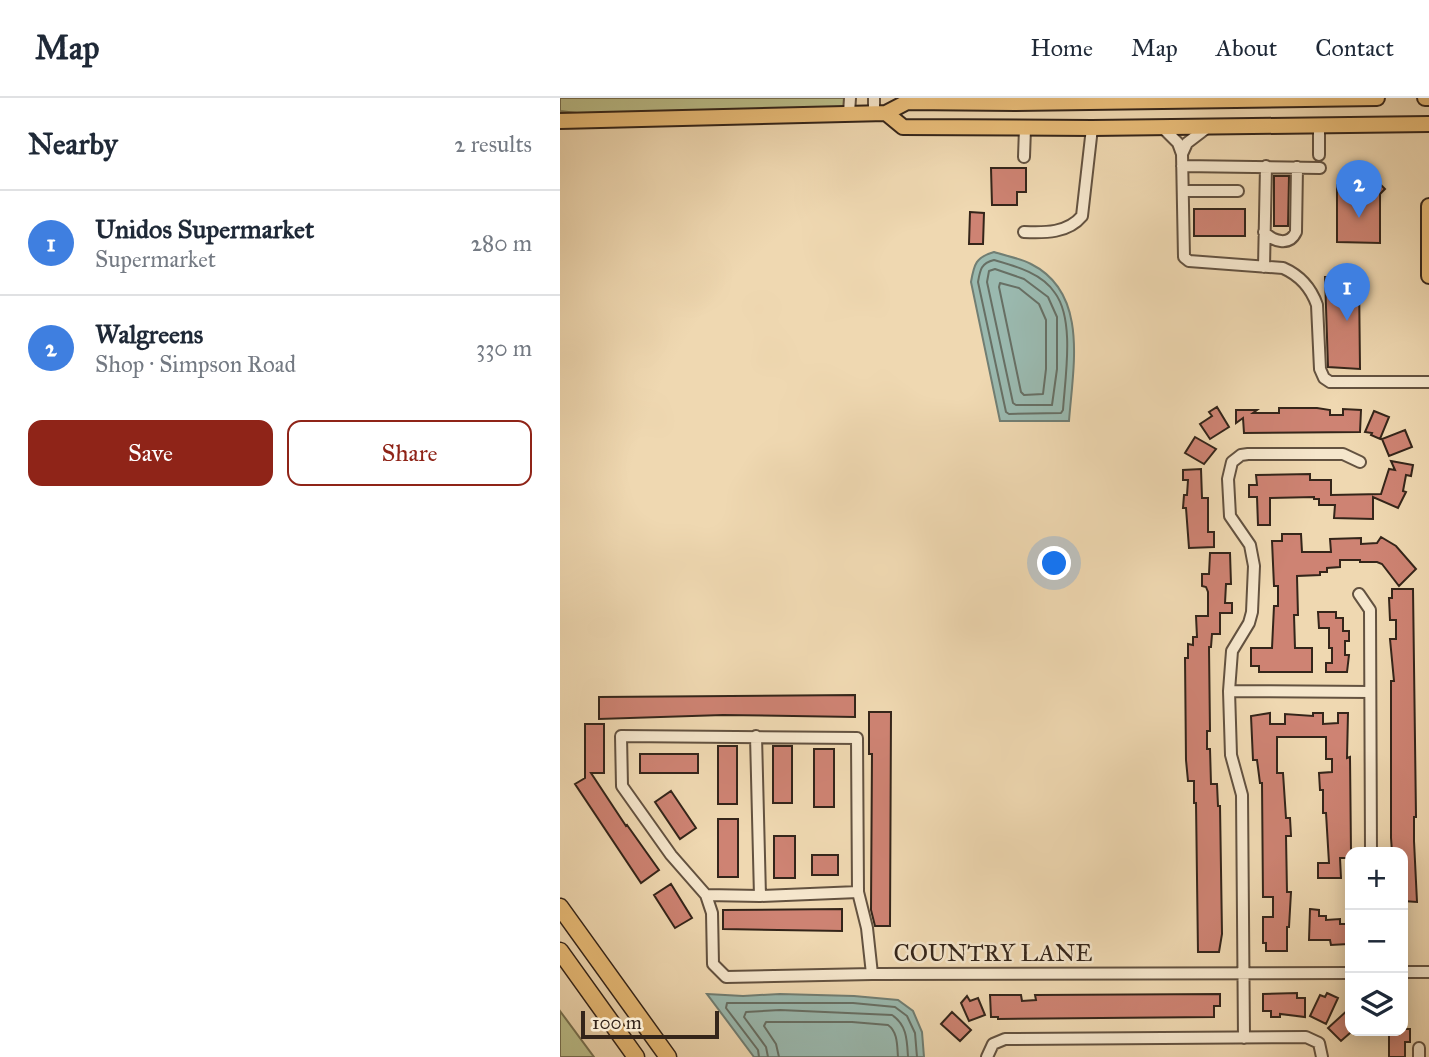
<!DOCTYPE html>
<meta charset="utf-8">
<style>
body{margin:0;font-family:"IM FELL Great Primer",serif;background:#f2f2f3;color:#1f2937}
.controls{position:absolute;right:21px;bottom:21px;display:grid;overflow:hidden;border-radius:14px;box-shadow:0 4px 18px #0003}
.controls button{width:63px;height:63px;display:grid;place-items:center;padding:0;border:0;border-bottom:2px solid #e0e1e3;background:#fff;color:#1f2937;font:35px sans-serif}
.scale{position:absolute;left:21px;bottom:18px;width:138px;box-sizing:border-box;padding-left:7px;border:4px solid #34251a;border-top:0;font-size:19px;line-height:24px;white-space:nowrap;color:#34251a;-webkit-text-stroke:5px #f5e6cc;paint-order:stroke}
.you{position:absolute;left:495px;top:466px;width:24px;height:24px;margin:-18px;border:5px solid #fff;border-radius:50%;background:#1a73e8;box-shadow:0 0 0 10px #1a73e833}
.badge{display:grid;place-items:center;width:46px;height:46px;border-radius:50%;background:#8f2418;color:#fff;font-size:23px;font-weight:700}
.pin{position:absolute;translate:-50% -58px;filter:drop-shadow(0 2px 4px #0008)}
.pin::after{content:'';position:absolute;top:37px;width:24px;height:21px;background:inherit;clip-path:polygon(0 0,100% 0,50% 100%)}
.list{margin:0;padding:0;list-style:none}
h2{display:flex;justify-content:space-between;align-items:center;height:91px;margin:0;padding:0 28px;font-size:30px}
h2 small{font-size:23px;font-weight:400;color:#747a83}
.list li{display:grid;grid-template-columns:46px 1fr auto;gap:21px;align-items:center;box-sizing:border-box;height:105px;padding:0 28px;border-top:2px solid #e0e1e3}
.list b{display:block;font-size:26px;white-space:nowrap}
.list p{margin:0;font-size:23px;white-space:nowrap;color:#747a83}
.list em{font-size:23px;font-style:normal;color:#747a83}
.actions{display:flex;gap:14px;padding:21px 28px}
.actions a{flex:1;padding:16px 0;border:2px solid #8f2418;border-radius:14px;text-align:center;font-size:24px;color:#8f2418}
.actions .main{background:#8f2418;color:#fff}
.icon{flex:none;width:38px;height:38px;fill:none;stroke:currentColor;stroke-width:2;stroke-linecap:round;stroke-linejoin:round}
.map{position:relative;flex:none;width:869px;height:959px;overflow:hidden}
header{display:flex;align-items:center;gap:42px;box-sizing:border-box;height:98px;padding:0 35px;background:#fff;border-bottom:2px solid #e0e1e3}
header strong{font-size:33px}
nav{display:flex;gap:38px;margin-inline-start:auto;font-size:24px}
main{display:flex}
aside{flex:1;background:#fff}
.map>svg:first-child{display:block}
</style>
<header>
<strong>Map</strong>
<nav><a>Home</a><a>Map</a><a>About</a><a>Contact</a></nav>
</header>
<main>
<aside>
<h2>Nearby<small>2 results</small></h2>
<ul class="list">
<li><span class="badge" style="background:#3f7fe0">1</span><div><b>Unidos Supermarket</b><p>Supermarket</p></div><em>280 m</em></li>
<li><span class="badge" style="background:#3f7fe0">2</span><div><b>Walgreens</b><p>Shop · Simpson Road</p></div><em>330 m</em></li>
</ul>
<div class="actions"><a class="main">Save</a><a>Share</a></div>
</aside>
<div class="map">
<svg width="869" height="959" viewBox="0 0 869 959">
<rect width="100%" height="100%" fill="#efd8b1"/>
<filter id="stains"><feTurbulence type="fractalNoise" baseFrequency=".00286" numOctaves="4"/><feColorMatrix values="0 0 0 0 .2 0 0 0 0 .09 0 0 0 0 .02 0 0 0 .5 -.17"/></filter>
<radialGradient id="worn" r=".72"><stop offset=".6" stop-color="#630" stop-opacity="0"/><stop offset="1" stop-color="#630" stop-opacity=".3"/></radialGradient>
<path fill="#bbbe8a" stroke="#787252" stroke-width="2" d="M 0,0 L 285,0 L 285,15 L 17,15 L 0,13 Z
M 0,913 L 34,959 L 0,959 Z"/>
<path fill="#9ab9af" stroke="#717e73" stroke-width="2" d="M 434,154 C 446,158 460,160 471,166 C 529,195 513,269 509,323 L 440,323 L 411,184 C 414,166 416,159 434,154 Z
M 147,896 L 183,898 L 220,896 L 294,898 L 338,902 L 353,913 L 362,934 L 364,959 L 194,959 Z"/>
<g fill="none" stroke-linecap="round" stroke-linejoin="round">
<path stroke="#676f64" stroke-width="2" d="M 434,162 C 455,168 482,175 495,195 C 515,222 505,280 503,312 L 501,315 L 449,316 L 446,314 L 418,184 C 420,172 421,165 434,162 Z
M 435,171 L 464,181 L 488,199 L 497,219 L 497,271 L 492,307 L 456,307 L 453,305 L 427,184 L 429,173 Z
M 440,185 L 459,190 L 479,206 L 486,222 L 486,271 L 483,296 L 464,297 L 461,294 L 439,189 Z
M 199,959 L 198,952 L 166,910 L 167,905 L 293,905 L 335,909 L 347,918 L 355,935 L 357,959
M 208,959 L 206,949 L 184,919 L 186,914 L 220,912 L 332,917 C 347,927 347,942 348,959
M 219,959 L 216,946 L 204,928 L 206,924 L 292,924 L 328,927 C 338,934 337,948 338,959"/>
</g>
<path fill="#ce8373" stroke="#34251a" stroke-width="2" d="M 431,70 L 466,70 L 466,94 L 457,94 L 457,107 L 432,107 Z
M 714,78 L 729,78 L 728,128 L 714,128 Z
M 817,83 L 825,91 L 820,96 L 820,145 L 777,144 L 777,87 L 811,88 Z
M 634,111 L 685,111 L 685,138 L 634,138 Z
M 410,114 L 424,115 L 423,146 L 409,146 Z
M 765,179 L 799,179 L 800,271 L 768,269 Z
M 657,309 L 669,329 L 650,341 L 640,326 L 652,318 L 649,314 Z
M 719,310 L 757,310 L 770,312 L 770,317 L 783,317 L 783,311 L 801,312 L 800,334 L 684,335 L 683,320 L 676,325 L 676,312 L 697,312 L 693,315 L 719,315 Z
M 814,313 L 829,319 L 820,341 L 811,337 L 812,335 L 805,334 Z
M 845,332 L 852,349 L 829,358 L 822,341 Z
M 635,339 L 656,351 L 644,366 L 625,355 Z
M 831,363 L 853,367 L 851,378 L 846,377 L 843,393 L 846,394 L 838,410 L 813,399 L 813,421 L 774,420 L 775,407 L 759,407 L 759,401 L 754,401 L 754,399 L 710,400 L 710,427 L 698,427 L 697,399 L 689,399 L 689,387 L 697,387 L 696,377 L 750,376 L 750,382 L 771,382 L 771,397 L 821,396 L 829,371 L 835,372 Z
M 641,371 L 642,400 L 648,400 L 648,434 L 654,434 L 654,449 L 629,450 L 626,410 L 623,410 L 624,397 L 627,397 L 628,382 L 623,382 L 623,372 Z
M 722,436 L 741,436 L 742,454 L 771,454 L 770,441 L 801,440 L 801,446 L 817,445 L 821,439 L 836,448 L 856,471 L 839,488 L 822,466 L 817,464 L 800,464 L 800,462 L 780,462 L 780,469 L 767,470 L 767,474 L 760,474 L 760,477 L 737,478 L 738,517 L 734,517 L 735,550 L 752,550 L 752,574 L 699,574 L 699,568 L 691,568 L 691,550 L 712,550 L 714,508 L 718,508 L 718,488 L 714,488 L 712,443 L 722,443 Z
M 650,455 L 670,455 L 671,486 L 666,486 L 665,505 L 672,505 L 672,515 L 660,515 L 660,536 L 652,536 L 651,549 L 649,549 L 650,633 L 647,633 L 647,651 L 650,651 L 651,686 L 657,686 L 658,708 L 660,708 L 662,836 L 659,854 L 638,854 L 636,705 L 634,705 L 634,683 L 628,683 L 626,662 L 625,560 L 628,560 L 628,546 L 633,547 L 633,539 L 637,539 L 636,518 L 648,518 L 648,494 L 646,489 L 642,488 L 642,476 L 649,476 Z
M 832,491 L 853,491 L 856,719 L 854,719 L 854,743 L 857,804 L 843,803 L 843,754 L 832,754 L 831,740 L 831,583 L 834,583 L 830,541 L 836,541 L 836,522 L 830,522 L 829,500 L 832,500 Z
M 758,514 L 776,514 L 776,520 L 783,520 L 783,533 L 789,533 L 789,543 L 785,543 L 785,557 L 789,557 L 787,574 L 766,574 L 766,565 L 772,565 L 772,550 L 769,550 L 769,530 L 759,530 Z
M 295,597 L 295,619 L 163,617 L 39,621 L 39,599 Z
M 309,614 L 331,614 L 330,828 L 315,828 L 311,812 L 312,656 L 309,656 Z
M 710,615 L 710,626 L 725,626 L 725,616 L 753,618 L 753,615 L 763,615 L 763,626 L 778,625 L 778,615 L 788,615 L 787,660 L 790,659 L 791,754 L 790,760 L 780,760 L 781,780 L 758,780 L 758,765 L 769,765 L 766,715 L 763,715 L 763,692 L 760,692 L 759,675 L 772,674 L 772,661 L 766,661 L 766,639 L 717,639 L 717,675 L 723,675 L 726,720 L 730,720 L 731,738 L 726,738 L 727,794 L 731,794 L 729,829 L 727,829 L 727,853 L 706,853 L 706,845 L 703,845 L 703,819 L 713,819 L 713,799 L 703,799 L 702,685 L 700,685 L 697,662 L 693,662 L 691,618 Z
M 25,626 L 44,626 L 44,675 L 31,675 L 66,728 L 67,727 L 99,772 L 81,785 L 15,686 L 25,680 Z
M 158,648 L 177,648 L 177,706 L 158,706 Z
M 213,648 L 232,648 L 232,705 L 213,705 Z
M 254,651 L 274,651 L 274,709 L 254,709 Z
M 80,656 L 138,656 L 138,675 L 80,675 Z
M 111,693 L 136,730 L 120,741 L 95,704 Z
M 158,721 L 178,721 L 178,779 L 158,779 Z
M 214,738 L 235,738 L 235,780 L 214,780 Z
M 252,757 L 278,757 L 278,777 L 252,777 Z
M 111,786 L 132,820 L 115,830 L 94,797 Z
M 282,811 L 282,833 L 163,831 L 163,812 Z
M 750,811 L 759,812 L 759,818 L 766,818 L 766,822 L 780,821 L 780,826 L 787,826 L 788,846 L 771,847 L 770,842 L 749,842 Z
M 737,895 L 737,900 L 745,900 L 745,919 L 720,916 L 720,919 L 711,919 L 711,913 L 703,913 L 703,896 Z
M 767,895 L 778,900 L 766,926 L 750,918 L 760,897 L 765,899 Z
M 660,896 L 660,908 L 654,908 L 654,919 L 438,921 L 438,919 L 431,919 L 430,897 L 461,897 L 462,903 L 476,902 L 475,897 Z
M 407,898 L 410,903 L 418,900 L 425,917 L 409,923 L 401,905 Z
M 790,910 L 790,935 L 781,943 L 768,930 Z
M 392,914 L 411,932 L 400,943 L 381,926 Z
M 843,931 L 850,931 L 850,944 L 845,944 L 845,959 L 829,959 L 829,933 Z"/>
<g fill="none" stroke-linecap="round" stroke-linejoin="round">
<g stroke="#635240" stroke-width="14">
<path id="minor" d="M 289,15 L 290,0
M 314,15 L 314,0
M 759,28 L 759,57
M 602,29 L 618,45 L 622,56 L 624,159 L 629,163 L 723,170 C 739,177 751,190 757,207 L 760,271 L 764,280 L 770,284 L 869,284
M 622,56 L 627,45 L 648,29
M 464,59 L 465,30
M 622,68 L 760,70
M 623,93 L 678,93
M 464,134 C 485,135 508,135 522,118 L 532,30
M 704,134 C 713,143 729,149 736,134 L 737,69
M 704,169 L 706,68
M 799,496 L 810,512 L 811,754
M 669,593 L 810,594
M 196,638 L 200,798
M 298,794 L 200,798 L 146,797 L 111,757 L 62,688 L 61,638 L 297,640 L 298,794 L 307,830 L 312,876
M 146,797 L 152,815 L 153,866 L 166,879 L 312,876 L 790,875
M 843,874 L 869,874
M 684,940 L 682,697 L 671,657 L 669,593 L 672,553 L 689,525 L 692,514 L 694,468 L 690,447 L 670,418 L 668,381 L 672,364 L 681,357 L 688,356 L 783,356 L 800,364
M 859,950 L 859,959
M 427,959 L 433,946 L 445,941 L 746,939 L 759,945 L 762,959"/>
</g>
<g stroke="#34251a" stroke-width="18">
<path id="major" d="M 865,0 L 869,0
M 326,15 L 343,29 L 532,30 L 869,26
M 0,23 L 326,15 L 347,4 L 456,5 L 817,0
M 869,108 L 869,178"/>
</g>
<g stroke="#34251a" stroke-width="19">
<path id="highway" d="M 0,809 L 108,959
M 0,853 L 76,959"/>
</g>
<use href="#minor" stroke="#f5e6cc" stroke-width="10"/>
<use href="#major" stroke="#e8bc78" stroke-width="14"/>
<use href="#highway" stroke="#e8bc78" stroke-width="16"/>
</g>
<g text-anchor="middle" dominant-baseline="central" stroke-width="5" stroke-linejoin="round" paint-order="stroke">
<g font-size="24" fill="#34251a" stroke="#f5e6cc">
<text x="433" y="855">COUNTRY LANE</text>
</g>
</g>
<rect width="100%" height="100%" filter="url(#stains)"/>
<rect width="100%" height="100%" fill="url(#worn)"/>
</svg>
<div class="controls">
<button>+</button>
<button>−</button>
<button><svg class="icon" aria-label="layers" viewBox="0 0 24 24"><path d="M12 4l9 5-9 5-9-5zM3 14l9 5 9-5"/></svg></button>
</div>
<div class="scale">100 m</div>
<div class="you"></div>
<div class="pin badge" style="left:787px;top:223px;background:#3f7fe0">1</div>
<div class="pin badge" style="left:799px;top:120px;background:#3f7fe0">2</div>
</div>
</main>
